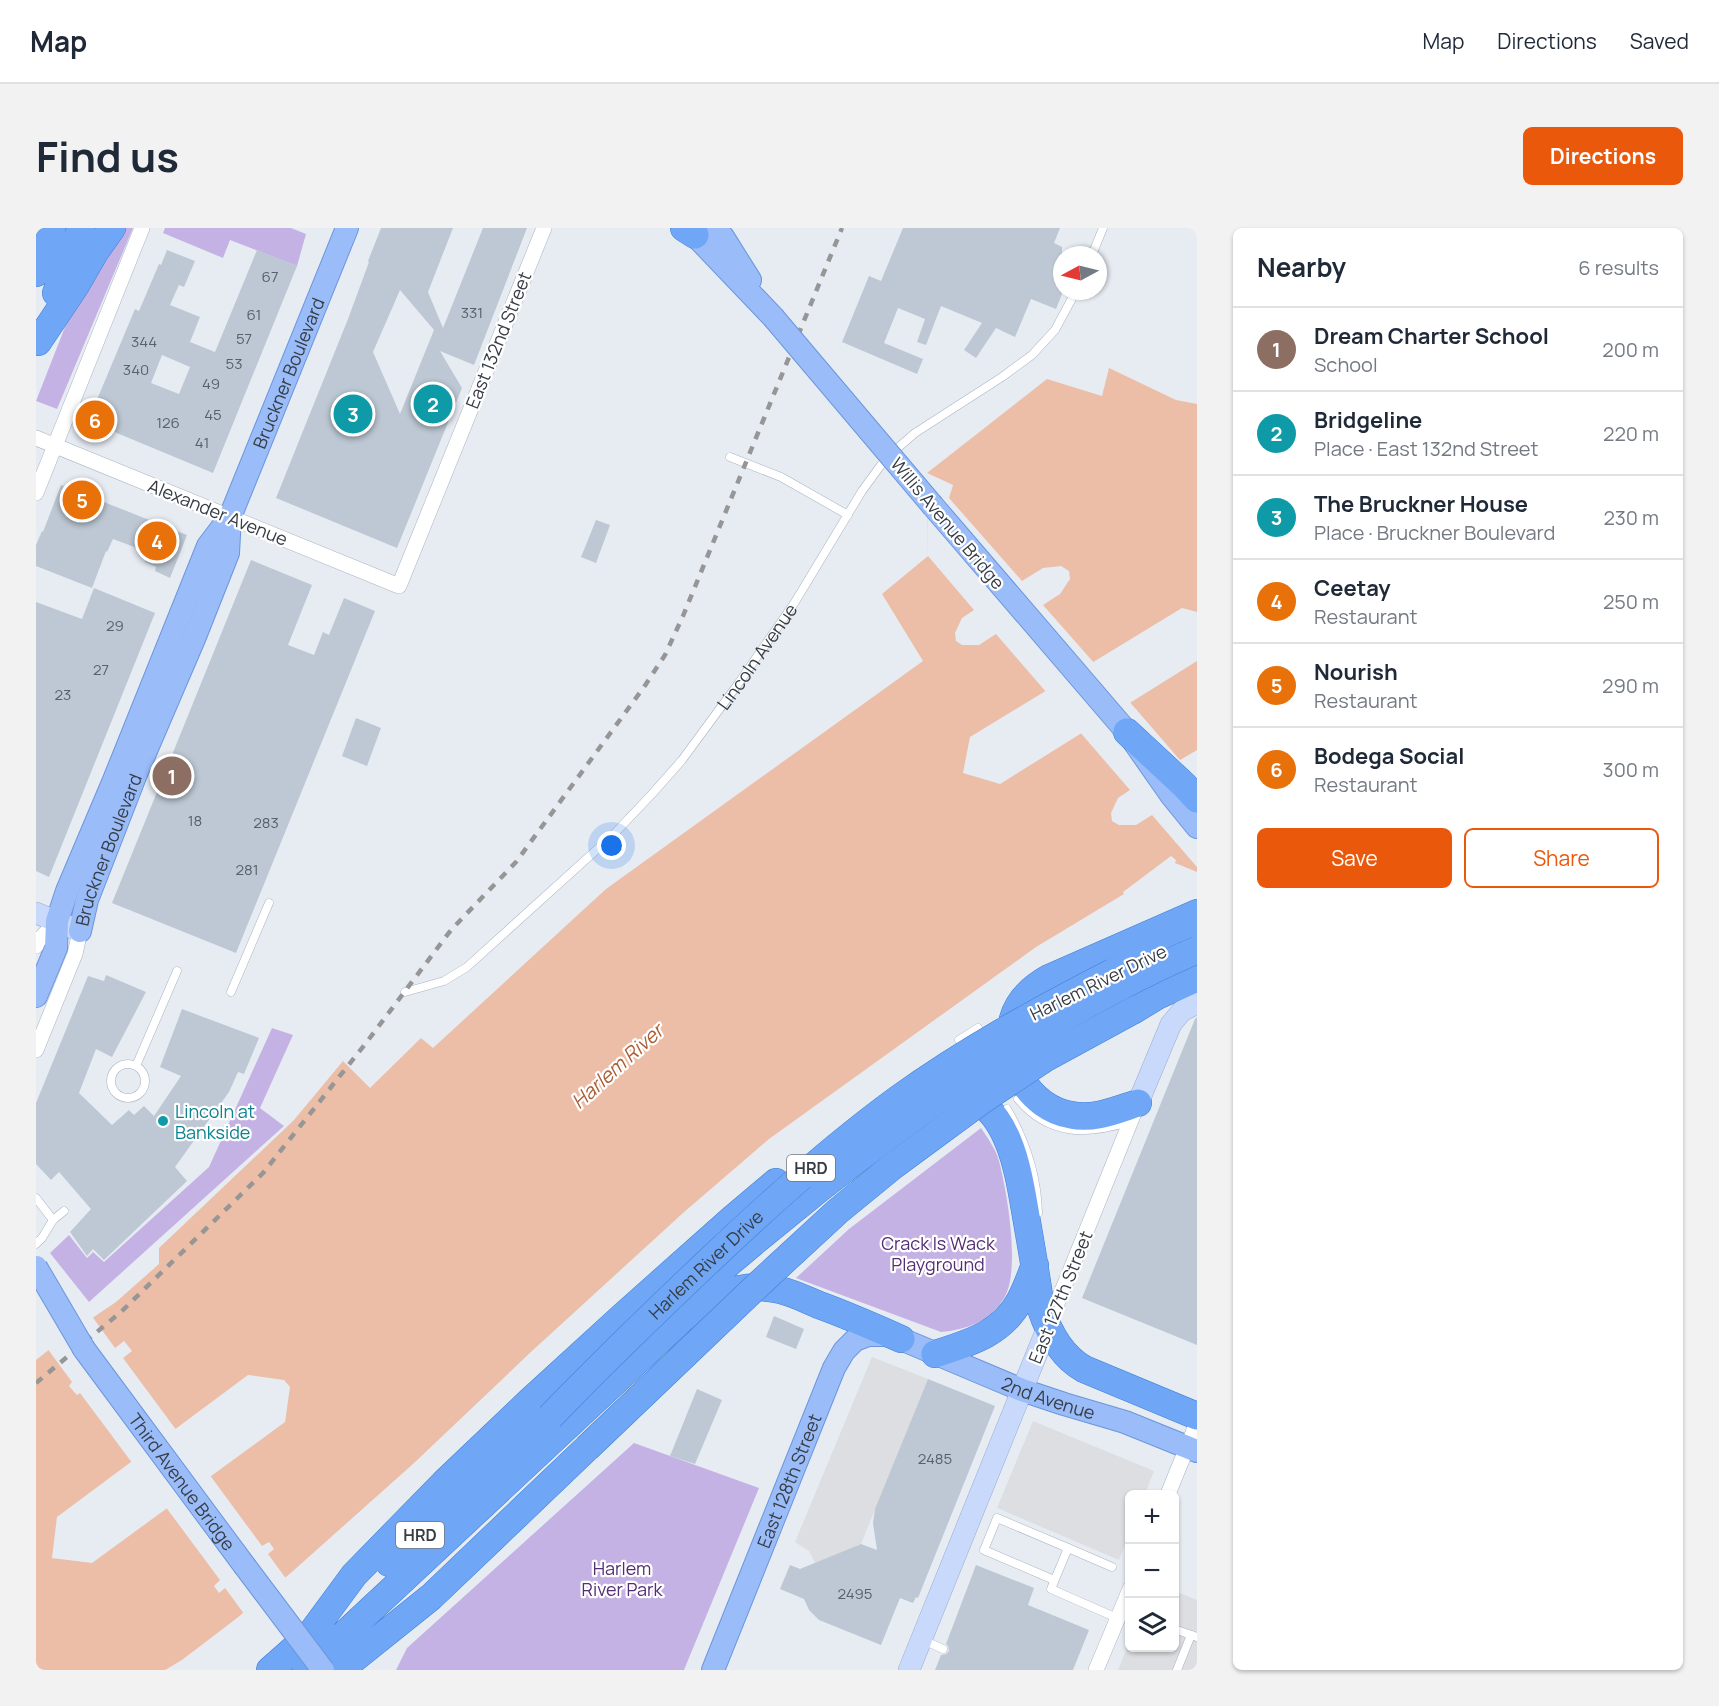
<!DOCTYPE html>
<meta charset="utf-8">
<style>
body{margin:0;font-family:Manrope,sans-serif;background:#f2f2f3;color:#1f2937}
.controls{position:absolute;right:18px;bottom:18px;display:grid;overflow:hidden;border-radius:9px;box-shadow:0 2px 4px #0004}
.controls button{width:54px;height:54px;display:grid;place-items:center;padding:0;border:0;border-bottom:2px solid #e0e1e3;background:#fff;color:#1f2937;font:30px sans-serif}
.compass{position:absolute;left:1017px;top:18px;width:54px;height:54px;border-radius:50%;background:#fff;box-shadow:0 2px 4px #0004;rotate:263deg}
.you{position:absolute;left:576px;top:618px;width:21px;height:21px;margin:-15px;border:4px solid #fff;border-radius:50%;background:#1a73e8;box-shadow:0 0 0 9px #1a73e833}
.badge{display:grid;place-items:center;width:39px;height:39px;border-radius:50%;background:#ea580c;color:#fff;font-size:20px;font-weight:700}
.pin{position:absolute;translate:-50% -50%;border:3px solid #fff;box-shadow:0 2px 6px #0006}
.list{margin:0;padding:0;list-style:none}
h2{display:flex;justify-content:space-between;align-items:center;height:78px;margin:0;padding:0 24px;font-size:26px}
h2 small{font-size:20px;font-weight:400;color:#747a83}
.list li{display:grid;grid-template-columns:39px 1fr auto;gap:18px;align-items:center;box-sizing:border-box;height:84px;padding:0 24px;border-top:2px solid #e0e1e3}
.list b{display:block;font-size:22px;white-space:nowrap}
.list p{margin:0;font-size:20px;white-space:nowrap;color:#747a83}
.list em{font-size:20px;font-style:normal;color:#747a83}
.actions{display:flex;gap:12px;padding:18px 24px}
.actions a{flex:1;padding:14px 0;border:2px solid #ea580c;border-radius:9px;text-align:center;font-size:21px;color:#ea580c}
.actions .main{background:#ea580c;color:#fff}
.icon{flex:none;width:33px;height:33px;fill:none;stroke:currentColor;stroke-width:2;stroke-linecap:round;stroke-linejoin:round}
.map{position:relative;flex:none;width:1161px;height:1442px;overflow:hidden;border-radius:9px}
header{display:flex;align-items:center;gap:36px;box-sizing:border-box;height:84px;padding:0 30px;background:#fff;border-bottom:2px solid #e0e1e3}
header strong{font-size:28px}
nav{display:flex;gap:33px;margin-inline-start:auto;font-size:21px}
.intro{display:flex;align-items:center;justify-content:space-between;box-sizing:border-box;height:144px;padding:0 36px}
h1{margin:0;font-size:42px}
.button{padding:15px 27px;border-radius:9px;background:#ea580c;color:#fff;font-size:21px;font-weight:700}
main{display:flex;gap:36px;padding:0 36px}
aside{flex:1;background:#fff;border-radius:9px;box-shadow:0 2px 4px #0004}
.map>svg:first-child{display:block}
</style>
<header>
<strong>Map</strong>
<nav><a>Map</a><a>Directions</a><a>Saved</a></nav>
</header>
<div class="intro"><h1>Find us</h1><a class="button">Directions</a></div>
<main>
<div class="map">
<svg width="1161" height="1442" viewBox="0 0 1161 1442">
<rect width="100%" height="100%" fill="#e7ecf3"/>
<path fill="#c5b2e5" d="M 86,0 L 97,0 L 21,181 L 0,173 L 29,99 L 63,33 Z
M 129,0 L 255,0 L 270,6 L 261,38 L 194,12 L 187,30 L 127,5 Z
M 236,800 L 257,807 L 224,880 L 248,898 L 53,1074 L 14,1025 L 33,1007 L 51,1030 L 57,1024 L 68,1034 L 173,939 Z
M 945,900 C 952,911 960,921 963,933 C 971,964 985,1043 968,1070 C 955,1093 930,1102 905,1104 L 760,1050 L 813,1001 Z
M 598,1215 L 723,1260 L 648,1442 L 360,1442 L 371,1420 Z"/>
<path fill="#dcdee1" d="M 836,1129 L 892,1151 L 825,1316 L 779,1335 L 773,1323 L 759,1314 Z
M 997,1193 L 1118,1243 L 1109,1266 L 1094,1266 L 1093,1306 L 1083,1332 L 961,1280 Z
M 1139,1363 L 1161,1372 L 1161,1442 L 1082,1442 L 1093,1415 L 1094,1420 L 1138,1420 Z"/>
<path fill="#ecbea7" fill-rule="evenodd" d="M 1073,140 L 1140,172 L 1161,176 L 1161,384 L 1146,380 L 934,509 L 927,545 L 964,556 L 1161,433 L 1161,644 L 1139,635 L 1140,632 L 1135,628 L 1087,664 L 1088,666 L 1000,719 L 733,911 L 647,985 L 496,1123 L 377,1236 L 257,1343 L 201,1390 L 146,1432 L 129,1442 L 0,1442 L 0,1132 L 34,1105 L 80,1074 L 123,1036 L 123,1020 L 258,892 L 307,833 L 334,860 L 385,810 L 397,820 L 570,661 L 887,433 L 846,366 L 892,328 L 891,245 L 1011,151 L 1066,168 ZM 212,1147 L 248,1152 L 254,1159 L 249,1194 L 56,1335 L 16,1330 L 21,1289 Z"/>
<path fill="#e7ecf3" d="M 891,245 L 917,257 L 913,270 L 986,353 L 1007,340 L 1025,338 L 1033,343 L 1034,351 L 1024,366 L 1007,377 L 1059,436 L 1011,465 L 960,406 L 943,417 L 926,417 L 920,413 L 919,405 L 926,390 L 938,382 L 892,328 Z
M 1092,472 L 1144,532 L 1161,522 L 1161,639 L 1116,587 L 1100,597 L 1083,597 L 1076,593 L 1075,585 L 1082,570 L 1094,562 L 1043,503 Z
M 55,1087 L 79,1120 L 88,1113 L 96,1123 L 87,1130 L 141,1203 L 97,1236 L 44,1165 L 41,1167 L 33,1158 L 36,1154 L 11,1120 Z
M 173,1246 L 226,1318 L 233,1314 L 238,1321 L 232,1326 L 251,1352 L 209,1387 L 189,1360 L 183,1365 L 178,1358 L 184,1352 L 129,1278 Z"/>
<path fill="#bdc8d4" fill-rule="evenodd" d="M 345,0 L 417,0 L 392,64 L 407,100 L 447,0 L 491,0 L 438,137 L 404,123 L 426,160 L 361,320 L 240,270 L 312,91 L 333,34 L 332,33 ZM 364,62 L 398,102 L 364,186 L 337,124 Z
M 867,0 L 1024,0 L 1018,15 L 1026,19 L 1026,66 L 1020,81 L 995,71 L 979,109 L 960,100 L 940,130 L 928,122 L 946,95 L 905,78 L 890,117 L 881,114 L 889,91 L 862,80 L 848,115 L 887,131 L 881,146 L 806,114 L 833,48 L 845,53 Z
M 131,22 L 159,33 L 148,59 L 143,57 L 134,77 L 164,89 L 154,114 L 179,124 L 221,22 L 261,38 L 177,245 L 52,193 L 99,81 L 103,83 L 123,36 L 125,37 ZM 126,127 L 154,139 L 143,166 L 115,155 Z
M 25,257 L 151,307 L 134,350 L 119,343 L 120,339 L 109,334 L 110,331 L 106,330 L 109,323 L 77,311 L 71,324 L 70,323 L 56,360 L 0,338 L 0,317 L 6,303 L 7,304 Z
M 560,292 L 574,297 L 560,335 L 545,329 Z
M 215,332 L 276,357 L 252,417 L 278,427 L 287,404 L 293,407 L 308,370 L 339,383 L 200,725 L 76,675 Z
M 58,360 L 119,385 L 13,649 L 0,643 L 0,374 L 46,391 Z
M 320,490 L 345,500 L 331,538 L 306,528 Z
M 70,747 L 110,764 L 76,829 L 60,821 L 43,865 L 76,897 L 93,882 L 98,887 L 108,878 L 118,888 L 145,848 L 124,839 L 146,781 L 223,810 L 208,846 L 202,844 L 193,864 L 139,939 L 151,953 L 68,1032 L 57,1021 L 51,1028 L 34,1004 L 55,981 L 23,944 L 15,952 L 0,936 L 0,875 L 52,748 L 68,753 Z
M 1161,789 L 1161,1117 L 1046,1070 L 1159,791 Z
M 738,1088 L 768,1101 L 760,1121 L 730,1109 Z
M 892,1151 L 959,1178 L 882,1370 L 880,1369 L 877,1375 L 864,1370 L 845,1417 L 783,1392 L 773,1382 L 768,1371 L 744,1361 L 754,1337 L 764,1341 L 825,1316 L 841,1322 L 837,1295 L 839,1281 Z
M 661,1161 L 686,1172 L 659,1236 L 634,1228 Z
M 940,1337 L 998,1360 L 992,1377 L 1053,1402 L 1037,1442 L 899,1442 L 905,1427 L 910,1426 L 913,1423 L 912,1418 L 910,1416 Z"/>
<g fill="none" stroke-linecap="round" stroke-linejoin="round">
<g stroke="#aab3be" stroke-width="9">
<g id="lane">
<path d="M 1056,27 L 1067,0"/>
<path d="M 694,229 L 745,249 L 812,287"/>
<path d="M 195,764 L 233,675"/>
<path id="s1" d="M 369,764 L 408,753 L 431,739 L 578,606 L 616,566 L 646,532 L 702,456 L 759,374 L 826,263 L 845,237 L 857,224 L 879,205 L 966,149 L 996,127 L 1019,102 L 1040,63"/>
<path d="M 923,812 L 942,800"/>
<circle cx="92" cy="853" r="17"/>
<path d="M 100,838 L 141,743"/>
<path d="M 982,871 C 1013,908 1050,907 1093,894"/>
<path d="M 971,881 C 990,914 1001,947 1002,985"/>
<path d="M 0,970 L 17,992"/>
<path d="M 0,1016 L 6,1010 L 17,992 L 28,983"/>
<path d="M 1076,1339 L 1032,1320 L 1015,1361 L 1081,1390"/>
<path d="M 1018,1352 L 948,1322 L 961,1290 L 1032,1320"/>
<path d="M 1138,1401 L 1161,1409"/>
<path d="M 887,1412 L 907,1421"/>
<path d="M 1141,1442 L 1155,1407"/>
</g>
</g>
<g stroke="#aab3be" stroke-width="16">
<path id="street" d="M 0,210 L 363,358 L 508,0
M 0,265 L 106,0
M 0,718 L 2,713 L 21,693
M 0,822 L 39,726 L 44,703
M 1012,1098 L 1102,875
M 1132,1266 L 1161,1195
M 1060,1442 L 1094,1361"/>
</g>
<g stroke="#99abd0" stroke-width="22">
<path id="secondary" d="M 0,685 L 44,703
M 1102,875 L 1135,796 L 1146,783 L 1161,775
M 873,1442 L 1012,1098"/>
</g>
<g stroke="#6b96dd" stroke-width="24">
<g id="primary">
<path d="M 652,0 L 737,89"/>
<path d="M 679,0 L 687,9 L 714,52"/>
<path d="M 897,278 L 1091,504 L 1135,567 L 1161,599"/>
<path id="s2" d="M 44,703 L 51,672 L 100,546 L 158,411 L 192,325 L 194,289"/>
<path id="s3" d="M 0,768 L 20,720 L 21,693 L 31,663 L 78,552 L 172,318 L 194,289 L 311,0"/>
<path id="s4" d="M 48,1121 L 208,1337"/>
<path id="s5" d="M 677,1442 L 798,1140 L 808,1123 L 819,1112 L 832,1107 L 850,1107 L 865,1111 L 986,1162 L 1028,1176 L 1089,1194 L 1161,1223"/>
</g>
</g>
<g stroke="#3f81d5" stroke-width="28">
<path id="highway" d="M 648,0 L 659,7
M 0,45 L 16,0
M 20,65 L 45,0
M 2,114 L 40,57 L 59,24 L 76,0
M 1091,504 L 1148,557 L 1161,571
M 1077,744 L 1161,707
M 1098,782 L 1121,768 L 1161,750
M 925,864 C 976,881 983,949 991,994 C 996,1023 1001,1051 1005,1081 C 1013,1105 1025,1128 1048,1141 L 1161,1188
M 1102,875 C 1080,882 1058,892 1035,887 C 993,880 965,832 977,791 C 982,773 997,759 1013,750 L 1161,685
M 649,1072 L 724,1009 L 788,957
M 899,1126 C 933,1115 966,1106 984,1072 C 990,1061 994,1049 999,1037
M 353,1335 L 532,1174
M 273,1408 L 318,1347 L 408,1255 L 493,1174 L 587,1088 L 695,992 L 740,954
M 234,1442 L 285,1397
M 270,1442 L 646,1091 C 674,1067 707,1053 744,1062 C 757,1065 771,1072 783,1077 C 811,1087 838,1099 865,1111
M 304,1442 L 395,1369 L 551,1220"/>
</g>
<use href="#lane" stroke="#fff" stroke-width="8"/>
<use href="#street" stroke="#fff" stroke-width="15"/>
<use href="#secondary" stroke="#c8d9fb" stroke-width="21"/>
<use href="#primary" stroke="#9abcf8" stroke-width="22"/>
<use href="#highway" stroke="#6fa6f6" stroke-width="27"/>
<path stroke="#969696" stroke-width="4.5" stroke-dasharray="8 8" stroke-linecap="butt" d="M 0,1155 L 86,1083 L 227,945 L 330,815 L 415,702 L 480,634 L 608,459 L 629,427 L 647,388 L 806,0"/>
<g stroke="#6b96dd" stroke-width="24" stroke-linecap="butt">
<path id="primary-bridge" d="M 737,89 L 897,278
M 0,1039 L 48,1121
M 208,1337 L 287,1442"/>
</g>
<g stroke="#3f81d5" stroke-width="28" stroke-linecap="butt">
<g id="highway-bridge">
<path d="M 788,957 C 904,867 1026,780 1161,722"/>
<path id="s6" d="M 514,1189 C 567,1134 621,1082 676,1030 C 735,974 796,919 862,871 C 930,822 1003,782 1077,744"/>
<path d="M 551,1220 L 724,1055 L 802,983 L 857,938 L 948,871 L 1008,831 L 1098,782"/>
</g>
</g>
<use href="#primary-bridge" stroke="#9abcf8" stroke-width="22"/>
<use href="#highway-bridge" stroke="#6fa6f6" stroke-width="27"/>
</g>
<circle fill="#0f9aa8" stroke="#fff" stroke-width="2" cx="127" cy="893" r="6"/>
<g text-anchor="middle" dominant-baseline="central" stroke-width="4.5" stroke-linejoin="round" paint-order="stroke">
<g font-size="15" fill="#586069">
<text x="234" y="48">67</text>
<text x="436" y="84">331</text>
<text x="218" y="86">61</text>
<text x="208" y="110">57</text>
<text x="108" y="113">344</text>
<text x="198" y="135">53</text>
<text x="100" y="141">340</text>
<text x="175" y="155">49</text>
<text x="177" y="186">45</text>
<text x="132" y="194">126</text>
<text x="166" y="214">41</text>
<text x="79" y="397">29</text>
<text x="65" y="441">27</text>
<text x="27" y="466">23</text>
<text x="159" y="592">18</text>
<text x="230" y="594">283</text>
<text x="211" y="641">281</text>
<text x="899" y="1230">2485</text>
<text x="819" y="1365">2495</text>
</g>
<g fill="#fff" stroke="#73777d" stroke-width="1.5">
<rect x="751" y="927" width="48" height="26" rx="4.5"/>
<rect x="360" y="1294" width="48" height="26" rx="4.5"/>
</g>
<g font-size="16" font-weight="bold" fill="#373d45">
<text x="775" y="940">HRD</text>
<text x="384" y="1307">HRD</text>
</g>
<g font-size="18" fill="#373d45" stroke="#fff">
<text transform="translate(462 112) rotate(-68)">East 132nd Street</text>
<text stroke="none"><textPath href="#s3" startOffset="675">Bruckner Boulevard</textPath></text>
<text transform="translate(182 284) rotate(22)">Alexander Avenue</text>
<text transform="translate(912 295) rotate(50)">Willis Avenue Bridge</text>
<text stroke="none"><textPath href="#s1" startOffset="494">Lincoln Avenue</textPath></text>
<text stroke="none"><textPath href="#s2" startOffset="86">Bruckner Boulevard</textPath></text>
<text transform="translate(1062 754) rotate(-26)">Harlem River Drive</text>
<text stroke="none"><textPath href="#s6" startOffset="218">Harlem River Drive</textPath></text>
<text transform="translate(1024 1069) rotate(-68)">East 127th Street</text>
<text stroke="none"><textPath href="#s5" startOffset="567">2nd Avenue</textPath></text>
<text stroke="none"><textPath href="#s5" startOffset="204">East 128th Street</textPath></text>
<text stroke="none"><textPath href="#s4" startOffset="165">Third Avenue Bridge</textPath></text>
</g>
<g font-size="18" fill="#0d838f" stroke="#fff" text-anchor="start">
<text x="139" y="883">Lincoln at<tspan x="139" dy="21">Bankside</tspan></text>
</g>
<g font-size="18" fill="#542d74" stroke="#fff">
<text x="902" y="1015">Crack Is Wack<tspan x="902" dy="21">Playground</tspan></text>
<text x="586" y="1340">Harlem<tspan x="586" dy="21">River Park</tspan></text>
</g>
<g font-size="20" font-style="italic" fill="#ab5f36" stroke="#fff">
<text transform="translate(581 838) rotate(-42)">Harlem River</text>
</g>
</g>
</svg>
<div class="controls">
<button>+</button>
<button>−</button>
<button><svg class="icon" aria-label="layers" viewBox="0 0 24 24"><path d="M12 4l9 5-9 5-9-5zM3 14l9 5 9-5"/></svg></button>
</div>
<svg class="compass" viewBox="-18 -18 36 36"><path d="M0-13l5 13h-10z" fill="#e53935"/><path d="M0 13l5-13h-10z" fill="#747a83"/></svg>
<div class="you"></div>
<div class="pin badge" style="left:136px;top:548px;background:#8d6e63">1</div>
<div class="pin badge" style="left:397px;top:176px;background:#0f9aa8">2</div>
<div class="pin badge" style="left:317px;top:186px;background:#0f9aa8">3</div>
<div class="pin badge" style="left:121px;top:313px;background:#e8710a">4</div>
<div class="pin badge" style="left:46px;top:272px;background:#e8710a">5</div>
<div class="pin badge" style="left:59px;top:192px;background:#e8710a">6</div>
</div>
<aside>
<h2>Nearby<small>6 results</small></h2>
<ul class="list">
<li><span class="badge" style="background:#8d6e63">1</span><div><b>Dream Charter School</b><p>School</p></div><em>200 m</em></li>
<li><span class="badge" style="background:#0f9aa8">2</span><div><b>Bridgeline</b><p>Place · East 132nd Street</p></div><em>220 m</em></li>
<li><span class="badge" style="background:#0f9aa8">3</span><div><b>The Bruckner House</b><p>Place · Bruckner Boulevard</p></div><em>230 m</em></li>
<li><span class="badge" style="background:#e8710a">4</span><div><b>Ceetay</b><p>Restaurant</p></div><em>250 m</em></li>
<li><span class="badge" style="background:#e8710a">5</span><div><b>Nourish</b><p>Restaurant</p></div><em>290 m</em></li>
<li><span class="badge" style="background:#e8710a">6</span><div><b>Bodega Social</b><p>Restaurant</p></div><em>300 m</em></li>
</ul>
<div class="actions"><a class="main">Save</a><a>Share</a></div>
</aside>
</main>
